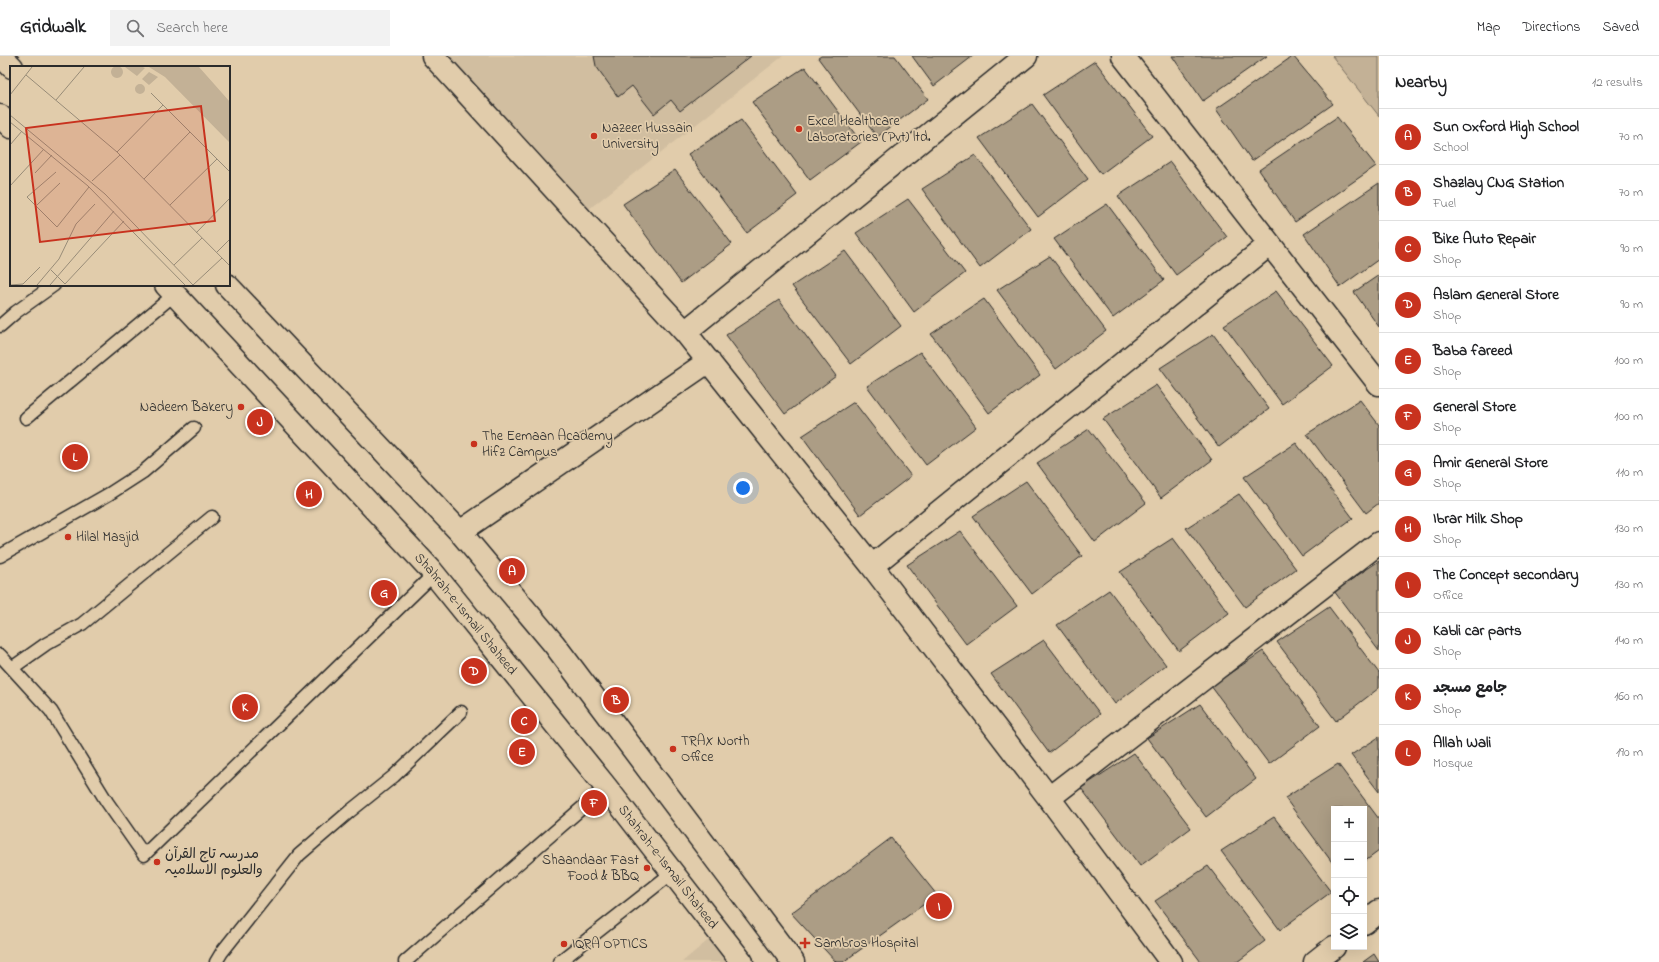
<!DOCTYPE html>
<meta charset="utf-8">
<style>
body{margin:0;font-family:"Indie Flower","Playpen Sans Arabic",sans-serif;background:#f2f2f2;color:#202124}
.controls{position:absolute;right:12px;bottom:12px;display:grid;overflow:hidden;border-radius:0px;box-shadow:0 4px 16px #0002}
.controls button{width:36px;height:36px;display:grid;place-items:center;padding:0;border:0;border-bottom:1px solid #e0e0e0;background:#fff;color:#202124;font:20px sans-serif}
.you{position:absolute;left:743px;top:432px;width:14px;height:14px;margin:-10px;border:3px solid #fff;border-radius:50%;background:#1a73e8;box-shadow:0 0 0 6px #1a73e833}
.badge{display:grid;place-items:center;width:26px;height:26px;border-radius:50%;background:#c8321e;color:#fff;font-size:13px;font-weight:700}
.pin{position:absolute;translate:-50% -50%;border:2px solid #fff;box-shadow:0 1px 4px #0006}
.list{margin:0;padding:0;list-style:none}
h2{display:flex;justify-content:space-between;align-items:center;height:52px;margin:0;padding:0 16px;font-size:17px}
h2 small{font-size:13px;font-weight:400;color:#757577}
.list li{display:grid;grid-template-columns:26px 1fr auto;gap:12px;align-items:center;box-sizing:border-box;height:56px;padding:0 16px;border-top:1px solid #e0e0e0}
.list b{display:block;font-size:15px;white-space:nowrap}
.list p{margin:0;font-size:13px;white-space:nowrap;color:#757577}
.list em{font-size:13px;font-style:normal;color:#757577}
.icon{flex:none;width:22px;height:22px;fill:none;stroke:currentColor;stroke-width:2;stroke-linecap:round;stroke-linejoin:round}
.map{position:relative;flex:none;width:1379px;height:906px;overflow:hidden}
header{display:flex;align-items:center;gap:24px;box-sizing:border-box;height:56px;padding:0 20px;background:#fff;border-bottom:1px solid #e0e0e0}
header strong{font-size:19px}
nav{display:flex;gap:22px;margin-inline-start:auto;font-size:14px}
.search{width:280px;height:36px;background:#f2f2f2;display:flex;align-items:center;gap:10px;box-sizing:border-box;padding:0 14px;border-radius:0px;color:#757577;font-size:15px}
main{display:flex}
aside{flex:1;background:#fff}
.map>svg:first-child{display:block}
</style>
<header>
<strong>Gridwalk</strong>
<div class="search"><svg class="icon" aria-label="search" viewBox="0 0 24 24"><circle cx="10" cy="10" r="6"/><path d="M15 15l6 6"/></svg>Search here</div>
<nav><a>Map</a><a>Directions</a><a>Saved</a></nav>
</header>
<main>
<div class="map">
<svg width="1379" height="906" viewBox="0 0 1379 906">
<rect width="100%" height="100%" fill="#e1ccab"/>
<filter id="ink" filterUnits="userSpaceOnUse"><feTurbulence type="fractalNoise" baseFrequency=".025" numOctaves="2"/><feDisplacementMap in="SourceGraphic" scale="8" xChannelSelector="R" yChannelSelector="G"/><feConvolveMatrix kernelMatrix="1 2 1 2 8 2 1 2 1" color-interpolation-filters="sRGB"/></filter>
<g filter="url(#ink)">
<path fill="#d1bea0" d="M 433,0 L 783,0 L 580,160 Z
M 718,876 L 740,906 L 682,906 Z"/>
<path fill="#c3b196" stroke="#776e60" d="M 1332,0 L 1379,0 L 1379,60 Z"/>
<path fill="#ac9d85" stroke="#2b2b2b" d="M 594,0 L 751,0 L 680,55 L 671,44 L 654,58 L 632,30 L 618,41 L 596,10 Z
M 821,0 L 895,0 L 928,43 L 877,81 L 818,2 Z
M 912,0 L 973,0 L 934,30 Z
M 1172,0 L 1267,0 L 1203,45 Z
M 1293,0 L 1333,48 L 1252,105 L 1216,53 Z
M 1095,5 L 1152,80 L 1101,118 L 1043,39 Z
M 805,11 L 861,86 L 810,124 L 752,46 Z
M 1032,48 L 1088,123 L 1038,161 L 979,82 Z
M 1337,61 L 1376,110 L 1295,166 L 1259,114 Z
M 741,64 L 797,139 L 747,177 L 688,98 Z
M 975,99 L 1031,173 L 980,212 L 922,133 Z
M 1170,106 L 1227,181 L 1176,219 L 1118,140 Z
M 675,114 L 732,188 L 681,227 L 623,148 Z
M 1379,127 L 1379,203 L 1340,231 L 1304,178 Z
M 908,143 L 965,217 L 914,256 L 856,177 Z
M 1107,148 L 1164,224 L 1113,262 L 1054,183 Z
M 845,195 L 901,270 L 851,308 L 792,230 Z
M 1050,200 L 1106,275 L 1056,313 L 997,234 Z
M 1379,219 L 1379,271 L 1354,236 Z
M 1276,235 L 1333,310 L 1282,348 L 1224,269 Z
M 984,243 L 1040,319 L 989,357 L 931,278 Z
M 779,244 L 836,320 L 785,358 L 726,279 Z
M 1213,278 L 1269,353 L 1219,391 L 1160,312 Z
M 920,296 L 976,371 L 926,409 L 867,330 Z
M 1156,329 L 1212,404 L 1161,442 L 1103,363 Z
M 1360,344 L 1379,369 L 1379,447 L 1366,457 L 1307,378 Z
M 854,346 L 911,420 L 860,459 L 802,380 Z
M 1089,373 L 1146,447 L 1095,486 L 1037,407 Z
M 1296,387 L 1353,462 L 1302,500 L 1244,421 Z
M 1026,425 L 1082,500 L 1032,538 L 973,460 Z
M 1239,438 L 1296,513 L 1245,551 L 1186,472 Z
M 960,475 L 1017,550 L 966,588 L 907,509 Z
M 1173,482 L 1229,557 L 1179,595 L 1120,516 Z
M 1379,505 L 1379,595 L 1334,535 Z
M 1109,534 L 1166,609 L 1115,648 L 1057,569 Z
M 1329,551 L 1379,617 L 1379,632 L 1336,665 L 1277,586 Z
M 1044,584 L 1100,658 L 1049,697 L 991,618 Z
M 1263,595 L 1320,670 L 1269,708 L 1211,630 Z
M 1200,648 L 1256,723 L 1206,761 L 1147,682 Z
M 1379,681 L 1379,736 L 1351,699 Z
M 1134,697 L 1191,772 L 1140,810 L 1081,732 Z
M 1338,708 L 1379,763 L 1379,795 L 1364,806 L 1364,753 L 1334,753 L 1334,809 L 1285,742 Z
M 1274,761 L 1331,836 L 1280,874 L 1221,795 Z
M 891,782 L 937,839 L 843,906 L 836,906 L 791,857 Z
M 1208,810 L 1265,885 L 1237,906 L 1201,906 L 1155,845 Z
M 1374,898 L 1379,906 L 1363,906 Z"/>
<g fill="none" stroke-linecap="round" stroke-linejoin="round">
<g stroke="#2b2b2b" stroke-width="15">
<path id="lane" d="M 0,270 L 16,256 L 54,229
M 26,362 L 175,238
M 0,500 L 109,438 L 143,416 L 194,372
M 0,599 L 51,655 L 107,746 L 144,799 L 434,518
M 12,612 L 46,588 L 82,568 L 212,461
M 216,906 L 222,896 L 299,799 L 349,756 L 394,720 L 461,656
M 405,906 L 606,731
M 559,906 L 672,817"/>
</g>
<g stroke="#2b2b2b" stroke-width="25">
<path id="street" d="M 433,0 L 685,276 L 872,510 L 1049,742 L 1171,906
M 1123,0 L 1379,328
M 685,276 L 1026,0
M 460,476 L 709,305
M 872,510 L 1270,188
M 1049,742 L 1379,487
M 1364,867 L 1379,855
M 1315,906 L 1334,891"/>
</g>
<g stroke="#2b2b2b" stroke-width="25">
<g id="secondary">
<path d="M 1,0 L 12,11"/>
<path d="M 0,60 L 11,71"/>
<path id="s1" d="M 166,229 L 430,513 L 606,731 L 742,906"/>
<path d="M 227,229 L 460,476 L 554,588 L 793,906"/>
</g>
</g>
<use href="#lane" stroke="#e1ccab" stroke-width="12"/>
<use href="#street" stroke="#e1ccab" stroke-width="22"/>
<use href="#secondary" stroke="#e1ccab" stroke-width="22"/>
</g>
</g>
<g fill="#c8321e" stroke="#e1ccab" stroke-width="1.5">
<circle cx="799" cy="73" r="4"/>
<circle cx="594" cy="80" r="4"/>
<circle cx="241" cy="351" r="4"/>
<circle cx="474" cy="388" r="4"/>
<circle cx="68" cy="481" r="4"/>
<circle cx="673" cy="693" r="4"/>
<circle cx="157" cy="806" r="4"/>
<circle cx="647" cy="812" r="4"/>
<path d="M803 881h4v4h4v4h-4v4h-4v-4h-4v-4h4z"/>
<circle cx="564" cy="888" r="4"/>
</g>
<g text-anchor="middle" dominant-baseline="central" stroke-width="3.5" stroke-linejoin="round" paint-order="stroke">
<g font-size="14" fill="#2b2b2b" stroke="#e1ccab" text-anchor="start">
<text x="807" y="65">Excel Healthcare<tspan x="807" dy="16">Laboratories (Pvt) ltd.</tspan></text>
<text x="602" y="72">Nazeer Hussain<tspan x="602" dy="16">University</tspan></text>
<text x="233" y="351" text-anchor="end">Nadeem Bakery</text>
<text x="482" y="380">The Eemaan Academy<tspan x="482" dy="16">Hifz Campus</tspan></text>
<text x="76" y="481">Hilal Masjid</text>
<text x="681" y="685">TRAX North<tspan x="681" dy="16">Office</tspan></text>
<text x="165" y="798">مدرسہ تاج القرآن<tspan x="165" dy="16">والعلوم الاسلامیہ</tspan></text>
<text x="639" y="804" text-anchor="end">Shaandaar Fast<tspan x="639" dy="16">Food &amp; BBQ</tspan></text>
<text x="814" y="887">Sambros Hospital</text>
<text x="572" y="888">IQRA OPTICS</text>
</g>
<g font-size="14" fill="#2b2b2b" stroke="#e1ccab">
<text stroke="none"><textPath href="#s1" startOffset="445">Shahrah-e-Ismail Shaheed</textPath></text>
<text stroke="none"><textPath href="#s1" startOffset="769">Shahrah-e-Ismail Shaheed</textPath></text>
</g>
</g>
<g transform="translate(10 10)">
<rect width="220" height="220" fill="#e1ccab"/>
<path d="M101 6a6 6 0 1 1 12 0a6 6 0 1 1-12 0ZM 115,1 L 133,1 L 135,2 L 127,10 ZM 139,1 L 189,1 L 220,36 L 220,77 L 155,11 ZM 139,6 L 148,11 L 139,19 L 132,13 ZM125 23a5 5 0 1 1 10 0a5 5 0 1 1-10 0Z" fill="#c3b196"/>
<path fill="none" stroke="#988c78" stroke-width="1" d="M 16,9 L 107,86 L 220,200M 141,27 L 220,106M 0,29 L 22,1M 46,34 L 74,1M 0,49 L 95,128 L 183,219M 0,56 L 78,120 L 175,219M 0,79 L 12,65M 107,86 L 153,39M 46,106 L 17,131 L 47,161 L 79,121M 25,107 L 42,89M 134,113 L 180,66M 82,115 L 110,89M 0,120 L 34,83M 27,139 L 50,117M 160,139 L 207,93M 186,167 L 220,132M 207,186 L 220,173M 164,199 L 192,172M 41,204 L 55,218 L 114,155M 0,219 L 13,218 L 30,201M 27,219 L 49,193 L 66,158 L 85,138M 40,219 L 104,145M 183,219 L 212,192"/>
<path fill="#c8321e" fill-opacity="0.15" stroke="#c8321e" stroke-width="2" d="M 191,40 L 205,155 L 30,176 L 16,62 Z"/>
<rect width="220" height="220" fill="none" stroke="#2b2b2b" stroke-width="2"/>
</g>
</svg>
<div class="controls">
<button>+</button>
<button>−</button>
<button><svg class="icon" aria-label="locate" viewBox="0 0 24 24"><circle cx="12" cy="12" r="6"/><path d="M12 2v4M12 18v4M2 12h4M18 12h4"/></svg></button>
<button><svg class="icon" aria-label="layers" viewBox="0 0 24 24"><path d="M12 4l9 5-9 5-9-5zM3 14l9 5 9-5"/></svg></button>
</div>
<div class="you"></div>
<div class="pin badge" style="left:512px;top:515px">A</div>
<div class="pin badge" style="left:616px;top:644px">B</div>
<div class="pin badge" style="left:524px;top:665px">C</div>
<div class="pin badge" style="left:474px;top:615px">D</div>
<div class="pin badge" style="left:522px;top:696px">E</div>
<div class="pin badge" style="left:594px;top:747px">F</div>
<div class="pin badge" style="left:384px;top:537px">G</div>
<div class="pin badge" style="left:309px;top:438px">H</div>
<div class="pin badge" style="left:939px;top:850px">I</div>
<div class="pin badge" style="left:260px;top:366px">J</div>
<div class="pin badge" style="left:245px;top:651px">K</div>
<div class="pin badge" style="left:75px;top:401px">L</div>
</div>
<aside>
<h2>Nearby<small>12 results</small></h2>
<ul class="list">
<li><span class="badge">A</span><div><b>Sun Oxford High School</b><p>School</p></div><em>70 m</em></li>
<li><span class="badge">B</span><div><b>Shazlay CNG Station</b><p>Fuel</p></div><em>70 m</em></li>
<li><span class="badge">C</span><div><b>Bike Auto Repair</b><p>Shop</p></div><em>90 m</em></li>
<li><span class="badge">D</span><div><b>Aslam General Store</b><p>Shop</p></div><em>90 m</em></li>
<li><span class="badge">E</span><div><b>Baba fareed</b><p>Shop</p></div><em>100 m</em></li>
<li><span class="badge">F</span><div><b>General Store</b><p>Shop</p></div><em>100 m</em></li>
<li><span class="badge">G</span><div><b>Amir General Store</b><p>Shop</p></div><em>110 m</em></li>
<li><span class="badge">H</span><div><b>Ibrar Milk Shop</b><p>Shop</p></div><em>130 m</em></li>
<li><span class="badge">I</span><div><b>The Concept secondary</b><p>Office</p></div><em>130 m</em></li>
<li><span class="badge">J</span><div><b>Kabli car parts</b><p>Shop</p></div><em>140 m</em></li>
<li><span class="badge">K</span><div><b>جامع مسجد</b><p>Shop</p></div><em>160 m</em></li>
<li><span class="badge">L</span><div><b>Allah Wali</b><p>Mosque</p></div><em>190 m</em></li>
</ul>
</aside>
</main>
